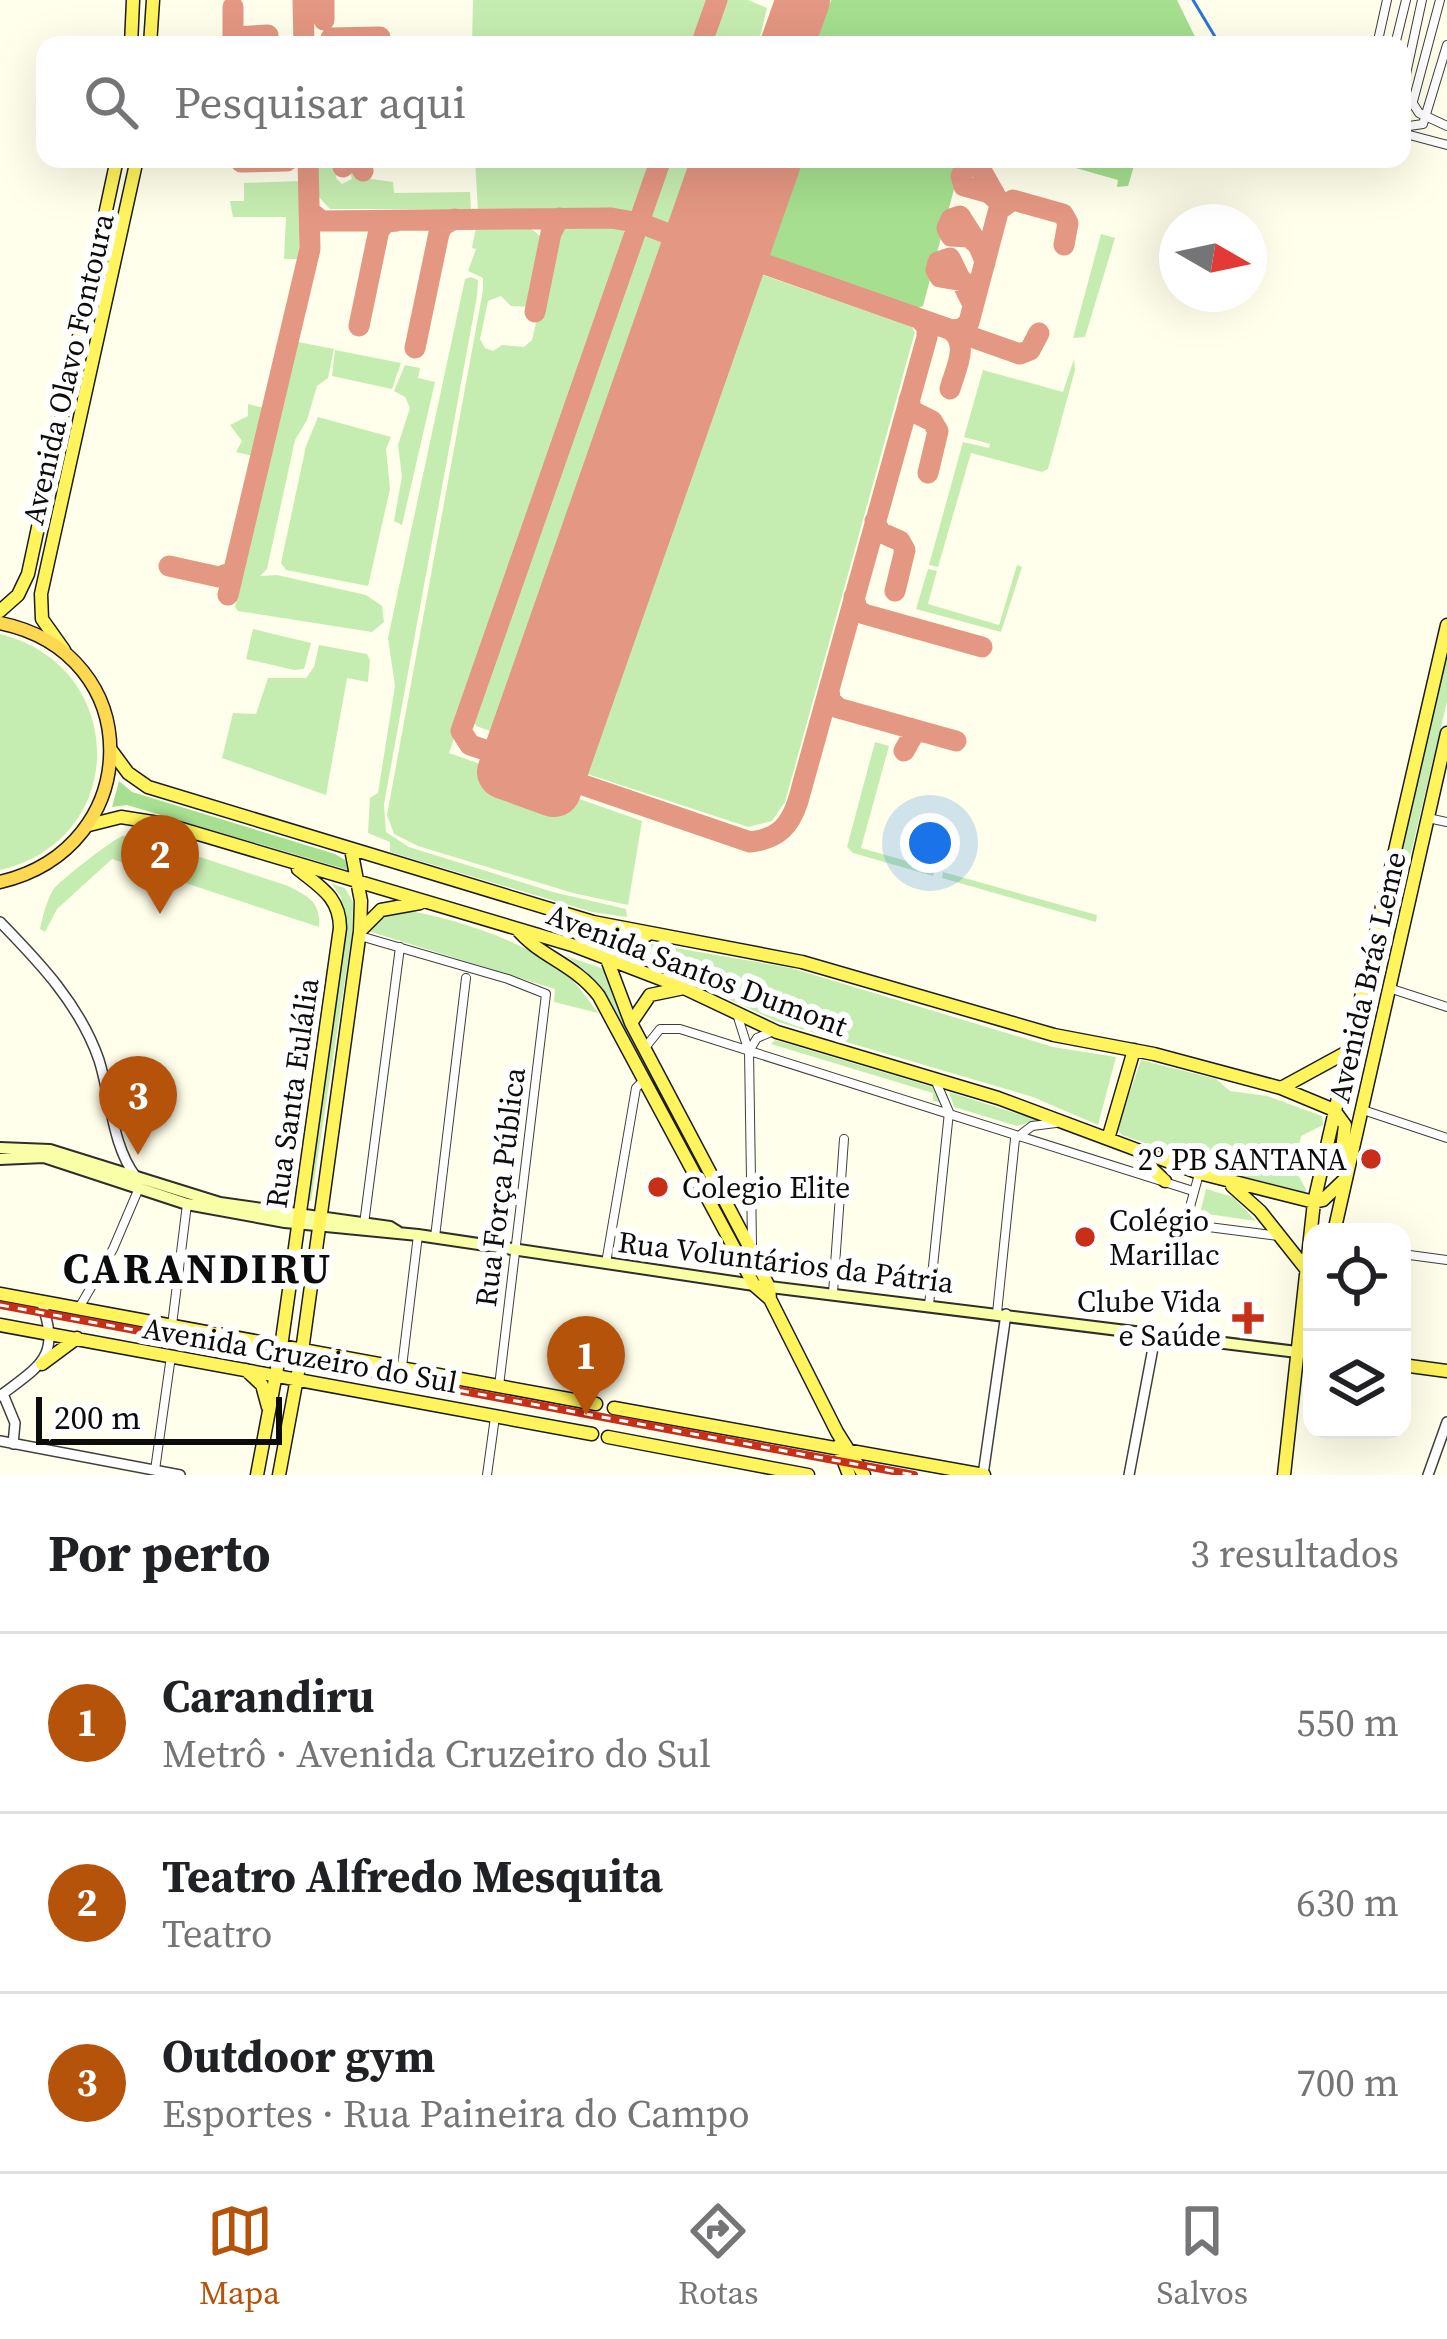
<!DOCTYPE html>
<html lang="pt">
<meta charset="utf-8">
<style>
body{margin:0;font-family:"Source Serif 4",serif;background:#f2f2f2;color:#202124}
.controls{position:absolute;right:36px;bottom:36px;display:grid;overflow:hidden;border-radius:24px;box-shadow:0 12px 48px #0002}
.controls button{width:108px;height:108px;display:grid;place-items:center;padding:0;border:0;border-bottom:3px solid #e0e0e0;background:#fff;color:#202124;font:60px sans-serif}
.compass{position:absolute;left:1159px;top:204px;width:108px;height:108px;border-radius:50%;background:#fff;box-shadow:0 12px 48px #0002;rotate:99deg}
.scale{position:absolute;left:36px;bottom:30px;width:246px;box-sizing:border-box;padding-left:12px;border:6px solid #0c0c0c;border-top:0;font-size:33px;line-height:42px;white-space:nowrap;color:#0c0c0c;-webkit-text-stroke:9px #fff;paint-order:stroke}
.you{position:absolute;left:930px;top:843px;width:42px;height:42px;margin:-30px;border:9px solid #fff;border-radius:50%;background:#1a73e8;box-shadow:0 0 0 18px #1a73e833}
.badge{display:grid;place-items:center;width:78px;height:78px;border-radius:50%;background:#b45309;color:#fff;font-size:39px;font-weight:700}
.pin{position:absolute;translate:-50% -99px;filter:drop-shadow(0 3px 6px #0008)}
.pin::after{content:'';position:absolute;top:63px;width:42px;height:36px;background:inherit;clip-path:polygon(0 0,100% 0,50% 100%)}
.list{margin:0;padding:0;list-style:none}
h2{display:flex;justify-content:space-between;align-items:center;height:156px;margin:0;padding:0 48px;font-size:51px}
h2 small{font-size:39px;font-weight:400;color:#757577}
.list li{display:grid;grid-template-columns:78px 1fr auto;gap:36px;align-items:center;box-sizing:border-box;height:180px;padding:0 48px;border-top:3px solid #e0e0e0}
.list b{display:block;font-size:45px;white-space:nowrap}
.list p{margin:0;font-size:39px;white-space:nowrap;color:#757577}
.list em{font-size:39px;font-style:normal;color:#757577}
.icon{flex:none;width:66px;height:66px;fill:none;stroke:currentColor;stroke-width:2;stroke-linecap:round;stroke-linejoin:round}
.map{position:relative;flex:none;width:1447px;height:1475px;overflow:hidden}
.search{position:absolute;background:#fff;box-shadow:0 12px 48px #0002;left:36px;right:36px;top:36px;height:132px;display:flex;align-items:center;gap:30px;box-sizing:border-box;padding:0 42px;border-radius:24px;color:#757577;font-size:45px}
.sheet{height:696px;background:#fff}
nav{display:flex;justify-content:space-around;align-items:center;box-sizing:border-box;height:168px;border-top:3px solid #e0e0e0;background:#fff;font-size:33px;color:#757577}
nav a{display:grid;justify-items:center;gap:6px}
nav .on{color:#b45309}
.map>svg:first-child{display:block}
</style>
<div class="map">
<svg width="1447" height="1475" viewBox="0 0 1447 1475">
<rect width="100%" height="100%" fill="#ffffeb"/>
<path fill="#c6edb1" d="M 473,0 L 712,0 L 697,45 L 472,45 Z
M 722,0 L 748,0 L 767,8 L 758,45 L 706,45 Z
M 323,159 L 339,159 L 336,178 L 342,184 L 352,179 L 346,159 L 350,159 L 356,164 L 357,177 L 393,182 L 394,193 L 470,192 L 471,209 L 330,209 L 318,196 L 317,167 Z
M 475,159 L 657,159 L 640,206 L 629,213 L 478,211 Z
M 666,159 L 719,159 L 699,216 L 686,228 L 655,220 L 648,212 Z
M 301,181 L 299,259 L 284,259 L 286,217 L 233,217 L 230,201 L 244,201 L 244,183 Z
M 564,226 L 622,227 L 628,240 L 449,753 L 642,821 L 628,905 L 573,893 L 418,846 L 394,834 L 387,815 L 483,290 L 483,278 L 468,271 L 476,249 L 472,248 L 476,227 L 529,227 L 545,240 L 530,307 L 511,306 L 501,296 L 488,301 L 480,339 L 485,348 L 493,351 L 502,345 L 524,347 L 532,340 L 556,236 Z
M 1101,234 L 1115,238 L 1085,337 L 1073,338 Z
M 648,235 L 674,246 L 680,265 L 518,730 L 510,738 L 476,726 L 471,713 L 631,257 L 639,240 Z
M 757,273 L 912,327 L 915,332 L 785,802 L 772,821 L 748,827 L 572,769 L 567,759 L 727,296 L 739,279 Z
M 471,277 L 478,280 L 477,296 L 384,804 L 386,832 L 409,847 L 553,892 L 626,909 L 627,917 L 592,912 L 390,852 L 390,842 L 368,833 L 370,798 L 378,793 L 395,686 L 388,638 L 465,279 Z
M 298,342 L 334,349 L 328,378 L 317,386 L 307,420 L 295,440 L 267,569 L 260,576 L 277,575 L 366,595 L 382,606 L 384,622 L 372,632 L 238,611 L 235,607 Z
M 335,350 L 401,363 L 392,389 L 332,376 Z
M 1074,359 L 1075,370 L 1048,469 L 1042,472 L 971,453 L 938,567 L 929,565 L 963,442 L 989,448 L 990,444 L 964,437 L 983,370 L 1063,392 Z
M 405,365 L 420,368 L 418,378 L 435,382 L 402,525 L 394,521 L 402,476 L 398,445 L 410,408 L 405,397 L 394,391 Z
M 248,404 L 264,408 L 253,456 L 236,452 L 242,441 L 230,425 L 248,416 Z
M 318,417 L 391,437 L 386,449 L 390,489 L 368,586 L 286,570 L 281,563 L 306,446 Z
M 1017,565 L 1022,567 L 1001,632 L 916,609 L 928,569 L 937,571 L 928,604 L 999,625 Z
M 253,629 L 311,643 L 304,669 L 294,670 L 246,659 Z
M 0,634 C 129,666 130,840 0,870 Z
M 319,645 L 367,654 L 370,660 L 368,682 L 347,678 L 326,795 L 222,758 L 233,713 L 256,714 L 268,678 L 306,678 L 314,667 Z
M 1447,656 L 1447,702 L 1350,1108 L 1342,1102 Z
M 875,742 L 889,746 L 861,848 L 935,869 L 933,876 L 853,853 L 847,847 Z
M 123,836 L 136,836 L 288,886 C 308,896 321,902 319,927 L 112,859 L 57,909 L 45,932 L 40,929 C 43,916 46,902 53,890 C 57,883 114,838 123,836 Z
M 943,872 L 1097,915 L 1096,922 L 942,878 Z
M 332,884 L 345,888 L 353,902 L 352,935 L 311,1201 L 306,1200 L 347,922 L 341,897 Z
M 399,909 C 446,916 512,937 553,964 C 572,976 585,995 598,1013 L 554,1002 L 555,989 L 368,931 L 377,918 Z
M 653,944 L 791,968 L 1053,1047 L 1116,1057 L 1098,1125 L 1033,1097 L 778,1022 L 637,957 L 638,947 Z
M 566,956 L 604,969 L 619,1011 L 755,1271 L 610,1001 L 586,971 Z
M 775,1040 L 936,1088 L 942,1103 L 933,1101 L 933,1093 L 771,1044 Z
M 1141,1060 L 1216,1079 L 1230,1091 L 1267,1096 L 1322,1116 L 1323,1125 L 1301,1136 L 1295,1169 L 1307,1191 L 1302,1193 L 1236,1175 L 1224,1159 L 1199,1162 L 1122,1135 L 1117,1129 Z
M 949,1092 L 1037,1120 L 1017,1126 L 954,1107 Z
M 1206,1189 L 1233,1197 L 1256,1221 L 1200,1213 Z"/>
<path fill="#a5df8f" d="M 831,0 L 1177,0 L 1199,45 L 815,45 Z
M 775,159 L 962,159 L 923,306 L 918,308 L 761,252 L 752,230 Z
M 1044,159 L 1136,159 L 1128,186 L 1117,187 L 1118,180 Z
M 119,781 L 132,792 L 335,854 L 345,860 L 348,870 L 127,805 L 112,807 Z"/>
<g fill="none" stroke-linecap="round" stroke-linejoin="round">
<path stroke="#2b75d9" stroke-width="3" d="M 1193,0 L 1220,45"/>
<path stroke="#e49782" stroke-width="21" d="M 303,0 L 304,45
M 324,0 L 324,20
M 233,7 L 233,37 L 268,35
M 331,38 L 380,37 L 380,45
M 701,45 L 717,0
M 342,159 L 343,167
M 357,159 L 363,171
M 241,162 L 287,161
M 1000,209 L 1013,200 L 1063,214 L 1068,223 L 1064,245
M 309,211 L 322,221 L 611,218 L 640,223 L 700,246 L 708,263 L 700,293
M 695,243 L 716,236 L 732,202
M 976,243 L 969,237 L 951,236 L 947,228 L 951,219 L 960,216 C 969,231 982,247 985,263
M 707,276 L 716,261 L 736,254 L 1020,354 L 1030,350 L 1039,333
M 963,281 L 940,277 L 936,270 L 938,262 L 950,258 L 973,305
M 535,312 L 551,233 L 559,218
M 359,326 L 379,230 L 386,222 L 397,221
M 415,348 L 439,233 L 443,225 L 455,219
M 950,389 C 955,370 970,344 951,330 L 962,329 L 969,322 L 1000,205 C 999,201 997,198 995,195 L 977,163 L 966,165 L 961,176 L 964,186 L 989,193 L 998,201
M 909,400 L 912,411 L 932,421 L 938,431 L 928,473
M 875,521 L 880,532 L 900,541 L 905,550 L 895,591
M 169,566 L 219,577 L 227,574
M 228,595 L 310,249 L 308,159
M 854,597 L 857,609 L 864,614 L 982,647
M 577,644 L 544,746 L 544,763 L 551,774 L 750,842 C 778,839 790,826 798,801 L 927,337 L 927,327 L 920,319
M 829,689 L 830,700 L 838,708 L 956,741
M 545,734 L 536,750 L 516,760 L 470,745 L 461,731 L 661,159
M 904,751 L 913,735 L 910,728"/>
<path stroke="#e49782" stroke-width="54" d="M 787,45 L 803,0
M 719,159 L 504,772 L 554,790 L 775,159"/>
<g stroke="#3f3f3f" stroke-width="10">
<path id="minor" d="M 1377,45 L 1387,0
M 1395,45 L 1406,0
M 1403,88 L 1422,0
M 1403,88 L 1419,113 L 1447,126
M 1412,105 L 1440,0
M 1402,127 L 1423,124 L 1447,45
M 1402,133 L 1447,145
M 1428,818 L 1447,822
M 360,936 L 508,979 L 546,994 L 499,1386
M 1389,988 L 1447,1007
M 737,1014 L 748,1049
M 644,1049 L 660,1029 L 680,1029 L 1193,1191
M 1363,1110 L 1447,1138
M 1199,1174 L 1188,1214 L 1193,1225 L 1279,1236
M 364,1224 L 400,947
M 435,1237 L 466,978
M 752,1244 L 749,1051 L 757,1038 L 771,1032
M 1402,1254 L 1447,1260
M 606,1263 L 636,1088 L 644,1080
M 833,1293 L 844,1139
M 929,1305 L 949,1112 L 936,1082
M 79,1308 L 113,1249 L 139,1188
M 997,1313 L 1015,1139 L 1032,1126 L 1056,1123
M 172,1325 L 187,1204
M 402,1367 L 418,1235
M 155,1470 L 171,1356
M 487,1475 L 495,1417"/>
</g>
<g stroke="#3f3f3f" stroke-width="12">
<path id="tertiary" d="M 0,922 C 40,963 80,1005 99,1060 C 111,1098 112,1146 136,1177
M 3,1394 L 15,1423 L 13,1444
M 0,1396 C 42,1364 61,1357 41,1301
M 0,1441 L 180,1475
M 983,1475 L 1006,1314
M 1129,1475 L 1156,1332
M 1428,1475 L 1447,1422"/>
</g>
<g stroke="#2e2e2e" stroke-width="14">
<path id="secondary" d="M 0,1148 L 50,1150 L 220,1203 L 390,1227 L 398,1232
M 0,1159 L 44,1157 L 187,1204 L 285,1222 L 418,1235 L 754,1285 L 1297,1352"/>
</g>
<g stroke="#1d1d1d" stroke-width="15">
<path id="primary" d="M 131,45 L 133,0
M 150,45 L 153,0
M 0,611 L 18,595 L 28,574 L 117,159
M 64,650 L 42,619 L 41,594 L 137,159
M 111,750 L 128,773 L 148,787 L 593,922 L 802,962 L 1054,1035 L 1154,1054 L 1281,1088 L 1334,1110
M 89,825 L 121,817 L 165,824 L 572,945 L 684,988 L 777,1032 L 998,1098 L 1199,1173 L 1314,1202 L 1323,1200 L 1345,1179
M 593,922 L 631,1023 L 752,1252 L 769,1287 L 770,1299
M 517,929 C 540,957 575,964 599,996 L 746,1270 L 754,1285 L 770,1299 L 837,1432 L 864,1475
M 360,931 L 381,910 L 420,903
M 636,968 L 630,953 L 639,939 L 647,935
M 631,1023 L 650,995 L 684,988
M 1281,1088 L 1347,1052
M 1334,1110 L 1345,1125 L 1342,1150 L 1348,1162
M 1108,1139 L 1134,1050
M 1142,1152 L 1148,1165 L 1165,1181
M 1232,1186 L 1260,1211 L 1306,1269
M 1334,1232 L 1447,733
M 0,1294 L 596,1404
M 0,1325 L 592,1434
M 42,1364 L 77,1338
M 1402,1365 L 1447,1371
M 246,1370 L 262,1385 L 268,1407
M 614,1408 L 984,1475
M 608,1437 L 808,1475
M 838,1446 L 849,1475
M 257,1475 L 281,1347 L 340,928 C 340,897 320,887 298,869
M 279,1475 L 302,1351 L 360,931 L 361,901 L 351,849
M 1284,1475 L 1314,1202 L 1447,625"/>
</g>
<g stroke="#1d1d1d" stroke-width="15">
<path id="trunk" d="M 0,623 C 148,653 146,848 0,882"/>
</g>
<use href="#minor" stroke="#fff" stroke-width="8"/>
<use href="#tertiary" stroke="#fff" stroke-width="9"/>
<use href="#secondary" stroke="#f9ffa6" stroke-width="10"/>
<use href="#primary" stroke="#fff45b" stroke-width="12"/>
<use href="#trunk" stroke="#ffd852" stroke-width="12"/>
<g stroke="#c82f18" stroke-width="8">
<path id="rail" d="M 0,1305 L 914,1475"/>
</g>
<use href="#rail" stroke="#fff" stroke-width="3" stroke-dasharray="9" stroke-linecap="butt"/>
</g>
<g fill="#c82f18" stroke="#fff" stroke-width="4.5">
<circle cx="1371" cy="1159" r="12"/>
<circle cx="658" cy="1187" r="12"/>
<circle cx="1085" cy="1237" r="12"/>
<path d="M1242 1300h12v12h12v12h-12v12h-12v-12h-12v-12h12z"/>
</g>
<g text-anchor="middle" dominant-baseline="central" stroke-width="12" stroke-linejoin="round" paint-order="stroke">
<g font-size="30" fill="#0c0c0c" stroke="#fff">
<text transform="translate(68 369) rotate(-77)">Avenida Olavo Fontoura</text>
<text transform="translate(697 970) rotate(21)">Avenida Santos Dumont</text>
<text transform="translate(1367 977) rotate(-77)">Avenida Brás Leme</text>
<text transform="translate(292 1093) rotate(-82)">Rua Santa Eulália</text>
<text transform="translate(500 1187) rotate(-83)">Rua Força Pública</text>
<text transform="translate(786 1262) rotate(7)">Rua Voluntários da Pátria</text>
<text transform="translate(300 1355) rotate(10)">Avenida Cruzeiro do Sul</text>
</g>
<g font-size="30" fill="#0c0c0c" stroke="#fff" text-anchor="end">
<text x="1347" y="1159">2º PB SANTANA</text>
<text x="682" y="1187" text-anchor="start">Colegio Elite</text>
<text x="1109" y="1220" text-anchor="start">Colégio<tspan x="1109" dy="34">Marillac</tspan></text>
<text x="1221" y="1301">Clube Vida<tspan x="1221" dy="34">e Saúde</tspan></text>
</g>
<g font-size="42" font-weight="bold" letter-spacing="3" fill="#0c0c0c" stroke="#fff">
<text x="198" y="1268">CARANDIRU</text>
</g>
</g>
</svg>
<div class="controls">
<button><svg class="icon" aria-label="locate" viewBox="0 0 24 24"><circle cx="12" cy="12" r="6"/><path d="M12 2v4M12 18v4M2 12h4M18 12h4"/></svg></button>
<button><svg class="icon" aria-label="layers" viewBox="0 0 24 24"><path d="M12 4l9 5-9 5-9-5zM3 14l9 5 9-5"/></svg></button>
</div>
<svg class="compass" viewBox="-18 -18 36 36"><path d="M0-13l5 13h-10z" fill="#e53935"/><path d="M0 13l5-13h-10z" fill="#757577"/></svg>
<div class="scale">200 m</div>
<div class="you"></div>
<div class="pin badge" style="left:586px;top:1415px">1</div>
<div class="pin badge" style="left:160px;top:914px">2</div>
<div class="pin badge" style="left:138px;top:1155px">3</div>
<div class="search"><svg class="icon" aria-label="search" viewBox="0 0 24 24"><circle cx="10" cy="10" r="6"/><path d="M15 15l6 6"/></svg>Pesquisar aqui</div>
</div>
<section class="sheet">
<h2>Por perto<small>3 resultados</small></h2>
<ul class="list">
<li><span class="badge">1</span><div><b>Carandiru</b><p>Metrô · Avenida Cruzeiro do Sul</p></div><em>550 m</em></li>
<li><span class="badge">2</span><div><b>Teatro Alfredo Mesquita</b><p>Teatro</p></div><em>630 m</em></li>
<li><span class="badge">3</span><div><b>Outdoor gym</b><p>Esportes · Rua Paineira do Campo</p></div><em>700 m</em></li>
</ul>
</section>
<nav>
<a class="on"><svg class="icon" aria-label="map" viewBox="0 0 24 24"><path d="M3 6l6-2 6 2 6-2v14l-6 2-6-2-6 2zM9 4v14M15 6v14"/></svg>Mapa</a>
<a><svg class="icon" aria-label="directions" viewBox="0 0 24 24"><path d="M12 3l9 9-9 9-9-9zM9 14v-3h6M13 9l2 2-2 2"/></svg>Rotas</a>
<a><svg class="icon" aria-label="saved" viewBox="0 0 24 24"><path d="M7 4h10v16l-5-4-5 4z"/></svg>Salvos</a>
</nav>
